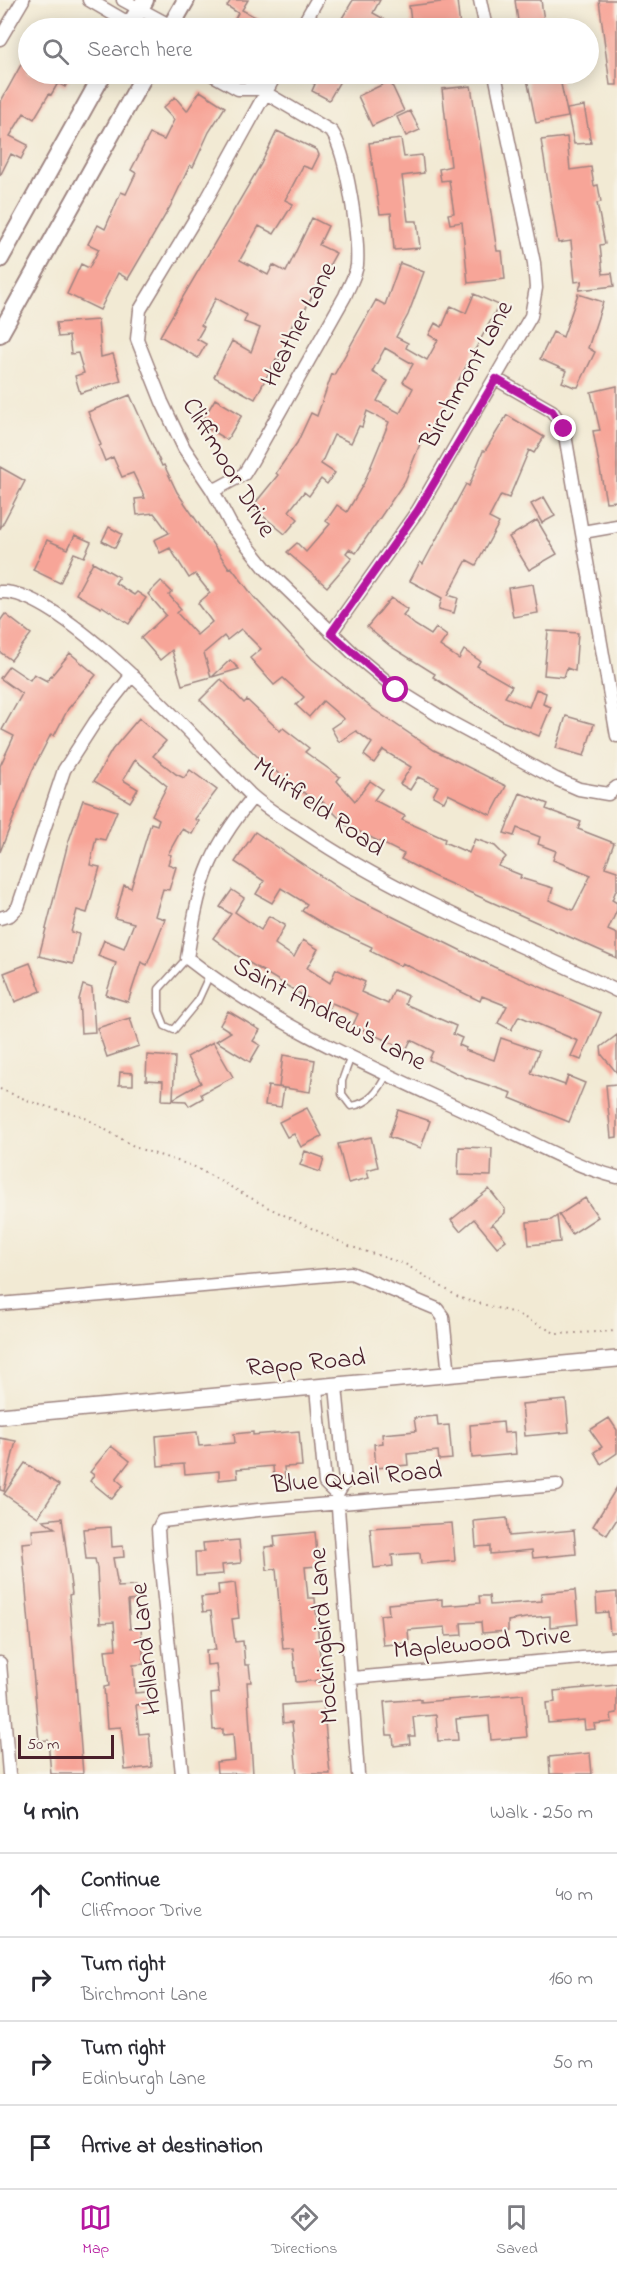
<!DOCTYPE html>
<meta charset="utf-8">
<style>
body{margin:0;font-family:"Indie Flower",sans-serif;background:#f7f7f7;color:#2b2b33}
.scale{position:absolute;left:18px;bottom:15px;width:96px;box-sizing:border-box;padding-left:6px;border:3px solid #4a1f2b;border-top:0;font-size:16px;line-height:21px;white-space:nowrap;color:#4a1f2b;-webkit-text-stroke:4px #f7f3e8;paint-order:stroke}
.stop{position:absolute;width:18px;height:18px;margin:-14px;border:4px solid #b5179e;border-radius:50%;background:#fff}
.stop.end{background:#b5179e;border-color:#fff;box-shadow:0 2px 6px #0008}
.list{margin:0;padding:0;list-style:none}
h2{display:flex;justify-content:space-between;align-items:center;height:78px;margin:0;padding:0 24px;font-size:26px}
h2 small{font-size:20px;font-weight:400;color:#7c7c81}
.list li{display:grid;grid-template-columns:39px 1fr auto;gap:18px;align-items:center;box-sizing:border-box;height:84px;padding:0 24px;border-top:2px solid #e1e1e2}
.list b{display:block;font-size:22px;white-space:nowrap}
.list p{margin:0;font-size:20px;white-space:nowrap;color:#7c7c81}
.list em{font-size:20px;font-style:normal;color:#7c7c81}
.icon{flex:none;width:33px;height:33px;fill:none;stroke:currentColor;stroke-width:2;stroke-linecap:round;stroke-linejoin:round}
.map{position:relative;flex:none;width:617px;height:1774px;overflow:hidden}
.search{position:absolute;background:#fff;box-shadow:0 3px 15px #0003;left:18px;right:18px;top:18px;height:66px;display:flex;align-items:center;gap:15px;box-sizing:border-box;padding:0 21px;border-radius:33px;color:#7c7c81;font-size:22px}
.sheet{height:414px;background:#fff}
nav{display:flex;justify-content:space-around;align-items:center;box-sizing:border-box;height:84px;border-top:2px solid #e1e1e2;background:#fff;font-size:16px;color:#7c7c81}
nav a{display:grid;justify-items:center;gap:3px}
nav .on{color:#b5179e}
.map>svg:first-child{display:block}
</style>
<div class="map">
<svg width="617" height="1774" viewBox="0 0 617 1774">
<rect width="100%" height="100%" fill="#f7f3e8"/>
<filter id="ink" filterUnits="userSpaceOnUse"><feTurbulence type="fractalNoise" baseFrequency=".0167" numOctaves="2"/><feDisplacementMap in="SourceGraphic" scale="12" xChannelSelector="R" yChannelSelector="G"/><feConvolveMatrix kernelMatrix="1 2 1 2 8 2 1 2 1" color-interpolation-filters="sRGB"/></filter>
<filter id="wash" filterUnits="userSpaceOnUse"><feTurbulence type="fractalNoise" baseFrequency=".008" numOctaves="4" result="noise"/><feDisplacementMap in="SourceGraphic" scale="24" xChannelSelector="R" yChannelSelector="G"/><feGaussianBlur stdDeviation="1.35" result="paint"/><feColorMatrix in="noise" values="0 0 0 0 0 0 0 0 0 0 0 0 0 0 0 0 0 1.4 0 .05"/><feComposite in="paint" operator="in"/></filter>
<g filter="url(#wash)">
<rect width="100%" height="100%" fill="#f2ead4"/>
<g id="blocks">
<path fill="#f7a598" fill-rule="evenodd" d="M 231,0 L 248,0 L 242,10 L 276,28 L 230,28 L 238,13 L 227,6 Z
M 353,0 L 380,0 L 373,13 L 400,28 L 336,28 Z
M 457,0 L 460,28 L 441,28 L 441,26 L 412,28 L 409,6 Z
M 515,0 L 541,0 L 545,28 L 519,28 Z
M 599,0 L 617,0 L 617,85 L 610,85 Z
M 28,52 L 28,74 L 72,74 L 65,87 L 58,83 L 51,95 L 49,94 L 34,119 L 24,113 L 10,136 L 28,145 L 21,159 L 11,154 L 0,176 L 0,103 Z
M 296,74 L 344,74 L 329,100 L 312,91 L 315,84 Z
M 526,74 L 559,74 L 568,117 L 536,123 Z
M 390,81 L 404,111 L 372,126 L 358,96 Z
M 471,86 L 497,251 L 502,251 L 505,279 L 468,283 L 462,222 L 450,224 L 448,214 L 454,213 L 449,180 L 441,181 L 439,169 L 451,166 L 442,89 Z
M 200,91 L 225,107 L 209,132 L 193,167 L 190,165 L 170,207 L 128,279 L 118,273 L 100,310 L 67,294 L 81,264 L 89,268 L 99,249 L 88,244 L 98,225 L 105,229 L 121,192 L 126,194 L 136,173 L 131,170 L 150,134 L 164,140 L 174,120 L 163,108 L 175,97 L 187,111 Z
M 584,106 L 591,143 L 574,144 L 567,109 Z
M 410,111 L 420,130 L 406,136 L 397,117 Z
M 277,131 L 317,150 L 319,155 L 312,169 L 303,166 L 285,200 L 293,204 L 274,234 L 259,226 L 240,260 L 268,275 L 273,265 L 286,272 L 312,218 L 328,226 L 319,245 L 336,253 L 298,322 L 294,320 L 279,360 L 276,359 L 255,399 L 214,377 L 232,341 L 251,352 L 260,328 L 244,322 L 247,315 L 216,298 L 201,325 L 204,327 L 197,339 L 206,344 L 198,358 L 160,336 L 261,164 Z
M 567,137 L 570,170 L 591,167 L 594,186 L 598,185 L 601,202 L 597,203 L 605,244 L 600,245 L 603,274 L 612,273 L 614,286 L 579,290 L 582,281 L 575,282 L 571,241 L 558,243 L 541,140 Z
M 401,139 L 404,157 L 422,155 L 424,173 L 402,176 L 408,221 L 417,221 L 420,248 L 394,250 L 391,213 L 380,214 L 369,143 Z
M 400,263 L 424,272 L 408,315 L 396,337 L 408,343 L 406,348 L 427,360 L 438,340 L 429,335 L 435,323 L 442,327 L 451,306 L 466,313 L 474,294 L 499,305 L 426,441 L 422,439 L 405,481 L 356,553 L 349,549 L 346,553 L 352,558 L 327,587 L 287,552 L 297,543 L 306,552 L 330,524 L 326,521 L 337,505 L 347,512 L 364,483 L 389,422 L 367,411 L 362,427 L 359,426 L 351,443 L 334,435 L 321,464 L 335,473 L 327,484 L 321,479 L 309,496 L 304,492 L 289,511 L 298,519 L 285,534 L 252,507 L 278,475 L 276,473 L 297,443 L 311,413 L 317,416 L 332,374 L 334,375 L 376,300 L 385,305 ZM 385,348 L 413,364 L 403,382 L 413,388 L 400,413 L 377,401 L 388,381 L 372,372 Z
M 578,294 L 603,302 L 588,348 L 595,352 L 578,387 L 574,387 L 562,382 L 567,371 L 540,359 L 553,332 L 563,337 Z
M 98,320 L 101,357 L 113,354 L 121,381 L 80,393 L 75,376 L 84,373 L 78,353 L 71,354 L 69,336 L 58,337 L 56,323 Z
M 617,386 L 617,501 L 606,502 L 593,431 L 600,430 L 591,392 Z
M 130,395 L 162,466 L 164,465 L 177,492 L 229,568 L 231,567 L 254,597 L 312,659 L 373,709 L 434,750 L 506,786 L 491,815 L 448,794 L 444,802 L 433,796 L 438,786 L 418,777 L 410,790 L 400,784 L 411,767 L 383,750 L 374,763 L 364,755 L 372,743 L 356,731 L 339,742 L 331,728 L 344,719 L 323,701 L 309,717 L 296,705 L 304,697 L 283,678 L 274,685 L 250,658 L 261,649 L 241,629 L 227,640 L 224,636 L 204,653 L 211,677 L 182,685 L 172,650 L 160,660 L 141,638 L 166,615 L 148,594 L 161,581 L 172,592 L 169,595 L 181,609 L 177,613 L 197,635 L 212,622 L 198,603 L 210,593 L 195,574 L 189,578 L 170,548 L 160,553 L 154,540 L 169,533 L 154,513 L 137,515 L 135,499 L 145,498 L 133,473 L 122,477 L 113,457 L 105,461 L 99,446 L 101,445 L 88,412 Z
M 215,399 L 242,415 L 227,440 L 200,424 Z
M 507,415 L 544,437 L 534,453 L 529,450 L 509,498 L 501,495 L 489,518 L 499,523 L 476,565 L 467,560 L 448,595 L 458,598 L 454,613 L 439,609 L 442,598 L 410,581 L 420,562 L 423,564 L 466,484 L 469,486 L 483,451 L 485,451 Z
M 0,467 L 25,481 L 0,529 Z
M 544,497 L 555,516 L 542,523 L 531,504 Z
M 537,520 L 557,554 L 529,570 L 509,537 Z
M 109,527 L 122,534 L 115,548 L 102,541 Z
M 75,535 L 91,542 L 84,557 L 74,553 L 60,583 L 33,570 L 47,540 L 68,549 Z
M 93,562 L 119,577 L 115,583 L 134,595 L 137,592 L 146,598 L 129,624 L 102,606 L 101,608 L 76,594 Z
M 533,584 L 538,613 L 513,617 L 508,588 Z
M 391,598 L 408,609 L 403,615 L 415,625 L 431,635 L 436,628 L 447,636 L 440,646 L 459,659 L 464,650 L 480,661 L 477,666 L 512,686 L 505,697 L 529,707 L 536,689 L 546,693 L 543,704 L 551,707 L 539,736 L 504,722 L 468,700 L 433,677 L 435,674 L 390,646 L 367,627 Z
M 5,614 L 31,634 L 11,660 L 0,652 L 0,621 Z
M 548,631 L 578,633 L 575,671 L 567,668 L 564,677 L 544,675 Z
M 70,653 L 96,675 L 68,709 L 54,736 L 51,734 L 32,771 L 0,852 L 0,766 L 14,736 L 2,730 L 22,694 L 0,678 L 9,666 L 30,680 L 34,674 L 47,681 Z
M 230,660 L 239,669 L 212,677 Z
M 221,679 L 244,703 L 247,700 L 280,731 L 283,728 L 309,748 L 305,752 L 340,777 L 337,781 L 355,801 L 370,781 L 382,789 L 374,800 L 405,816 L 402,820 L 445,839 L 444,842 L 469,853 L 475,839 L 495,846 L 506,857 L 498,866 L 521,875 L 520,878 L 553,888 L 549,900 L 573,910 L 591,875 L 553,860 L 556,851 L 538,844 L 540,837 L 517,828 L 514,836 L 504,833 L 520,793 L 548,804 L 546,809 L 581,822 L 578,829 L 614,843 L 605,867 L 617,871 L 617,888 L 612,900 L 617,903 L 617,910 L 608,930 L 617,934 L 617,958 L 433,876 L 401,859 L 404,854 L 346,825 L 322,801 L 320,805 L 261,760 L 200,700 Z
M 566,716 L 594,724 L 584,756 L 556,748 Z
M 139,718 L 166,741 L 153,756 L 176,774 L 184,778 L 190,770 L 217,790 L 195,819 L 199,821 L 192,834 L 182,829 L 168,854 L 171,855 L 168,864 L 176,867 L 169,890 L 163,889 L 155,916 L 165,919 L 147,965 L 141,962 L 128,1002 L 106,995 L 116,963 L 98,956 L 104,940 L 124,948 L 134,923 L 115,918 L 124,885 L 131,888 L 151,823 L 157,825 L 159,819 L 152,815 L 167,786 L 135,760 L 123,780 L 138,789 L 130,802 L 94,781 L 112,750 Z
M 83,800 L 117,811 L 105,840 L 96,838 L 90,865 L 100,867 L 87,913 L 77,910 L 71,932 L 79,934 L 73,964 L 39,956 L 68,843 Z
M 255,832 L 349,895 L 494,967 L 601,1013 L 581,1060 L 571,1056 L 578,1041 L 519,1016 L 511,1030 L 498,1023 L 507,1006 L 482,996 L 480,1001 L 402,963 L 400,966 L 370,951 L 372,947 L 329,927 L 302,911 L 307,904 L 281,888 L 272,903 L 256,894 L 264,881 L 235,862 Z
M 232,890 L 244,898 L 235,912 L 261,930 L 269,916 L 285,925 L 275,944 L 294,957 L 303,940 L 318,949 L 307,968 L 330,983 L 336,969 L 365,982 L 361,992 L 388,1004 L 394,990 L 408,996 L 405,1004 L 456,1026 L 453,1034 L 462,1038 L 459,1045 L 466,1048 L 465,1050 L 494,1060 L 501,1038 L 539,1051 L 531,1073 L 565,1085 L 568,1076 L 585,1083 L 569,1122 L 510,1098 L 512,1093 L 467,1078 L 429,1060 L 433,1051 L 411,1040 L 406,1050 L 353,1025 L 358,1014 L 332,1003 L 329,1010 L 320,1006 L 238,956 L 213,938 L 231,914 L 220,907 Z
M 30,963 L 41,991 L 15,1002 L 4,973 Z
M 83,985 L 92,988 L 95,1032 L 81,1033 L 79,999 Z
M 228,1011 L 260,1030 L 253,1041 L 260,1045 L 250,1062 L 216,1041 L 231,1032 L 220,1025 Z
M 130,1018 L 139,1046 L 107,1057 L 97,1028 Z
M 617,1035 L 617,1073 L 602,1055 L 601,1047 Z
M 213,1042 L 233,1077 L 201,1094 L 203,1098 L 189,1106 L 186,1101 L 162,1100 L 163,1081 L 146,1080 L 147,1055 L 175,1057 L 173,1099 L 201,1083 L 187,1057 Z
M 283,1055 L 315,1060 L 310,1092 L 279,1087 Z
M 120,1072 L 133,1073 L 133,1085 L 119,1085 Z
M 617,1084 L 617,1137 L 611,1138 L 606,1085 Z
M 268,1086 L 284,1088 L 281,1107 L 265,1105 Z
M 307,1108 L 322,1136 L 301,1147 L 294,1134 L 287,1137 L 279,1122 Z
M 398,1110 L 430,1121 L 421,1148 L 389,1137 Z
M 371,1137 L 378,1167 L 367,1170 L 369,1178 L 348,1183 L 338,1144 Z
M 459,1147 L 492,1148 L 491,1176 L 458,1175 Z
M 305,1151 L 324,1158 L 320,1172 L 300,1165 Z
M 489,1189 L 505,1209 L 505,1213 L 490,1226 L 494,1225 L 506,1240 L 497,1247 L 474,1219 L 460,1231 L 451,1220 Z
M 585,1198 L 598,1217 L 572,1234 L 559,1215 Z
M 557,1216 L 560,1242 L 529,1245 L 527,1222 L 551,1220 Z
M 566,1400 L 569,1432 L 525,1436 L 522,1404 Z
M 437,1416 L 438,1426 L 449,1425 L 452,1459 L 439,1460 L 438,1451 L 407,1454 L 408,1465 L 376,1468 L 374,1444 L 383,1443 L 382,1434 L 416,1431 L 414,1418 Z
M 609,1418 L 617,1430 L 617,1453 L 601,1464 L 594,1452 L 602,1447 L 590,1430 Z
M 503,1422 L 504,1433 L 514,1432 L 516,1454 L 472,1458 L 470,1425 Z
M 299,1431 L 302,1466 L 284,1467 L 285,1478 L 274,1478 L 273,1466 L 237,1469 L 238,1478 L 219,1480 L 219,1471 L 185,1474 L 184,1464 L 158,1466 L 156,1436 L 197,1432 L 199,1446 L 235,1443 L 234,1434 L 253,1432 L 253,1435 Z
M 0,1438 L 16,1441 L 4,1491 L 0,1490 Z
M 111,1446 L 130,1461 L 116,1479 L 123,1485 L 112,1499 L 90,1481 L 94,1475 L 90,1472 Z
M 25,1463 L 59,1485 L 38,1517 L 4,1494 Z
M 617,1487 L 617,1519 L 607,1535 L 593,1526 Z
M 62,1518 L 72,1594 L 69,1595 L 83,1774 L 51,1774 L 48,1740 L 39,1741 L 22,1543 L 33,1542 L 32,1530 L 55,1528 L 43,1520 Z
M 507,1518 L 509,1536 L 574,1530 L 576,1554 L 533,1558 L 532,1550 L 490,1554 L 490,1546 L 476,1547 L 474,1521 Z
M 452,1523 L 455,1561 L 421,1564 L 420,1553 L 392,1555 L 393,1566 L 374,1568 L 370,1528 Z
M 111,1527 L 112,1547 L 123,1546 L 124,1557 L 113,1558 L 118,1587 L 136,1586 L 137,1600 L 128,1601 L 130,1629 L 141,1628 L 144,1664 L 133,1665 L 135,1693 L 146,1692 L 147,1704 L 136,1705 L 139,1734 L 149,1733 L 152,1767 L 125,1770 L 121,1727 L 107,1728 L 104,1687 L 109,1686 L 105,1650 L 116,1649 L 114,1622 L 100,1623 L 97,1568 L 95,1559 L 86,1559 L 83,1529 Z
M 315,1532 L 318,1566 L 305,1567 L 308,1598 L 315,1598 L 322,1680 L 296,1682 L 293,1648 L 283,1649 L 276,1569 L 267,1570 L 265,1547 L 275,1546 L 274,1536 Z
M 239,1540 L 241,1563 L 222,1565 L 223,1574 L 196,1576 L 195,1552 L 204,1552 L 203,1543 Z
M 235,1583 L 239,1618 L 232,1619 L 235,1642 L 243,1641 L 245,1665 L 249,1665 L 251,1682 L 247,1682 L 253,1774 L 217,1773 L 216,1762 L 235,1760 L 233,1734 L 223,1735 L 223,1729 L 213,1730 L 211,1694 L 219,1693 L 216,1664 L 207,1665 L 206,1650 L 216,1650 L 215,1644 L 211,1611 L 203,1612 L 201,1597 L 219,1595 L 218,1585 Z
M 575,1590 L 578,1624 L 550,1627 L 550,1616 L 526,1618 L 508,1621 L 508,1631 L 482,1633 L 481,1622 L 461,1623 L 462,1635 L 446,1636 L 445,1627 L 408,1630 L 409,1643 L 383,1645 L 380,1615 L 389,1614 L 388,1604 L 442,1599 L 442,1606 L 480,1603 L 479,1596 L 489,1596 L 490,1605 L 542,1601 L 541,1593 Z
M 617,1592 L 617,1633 L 610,1633 L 608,1612 L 597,1613 L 596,1594 Z
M 617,1685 L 617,1713 L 611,1714 L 612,1722 L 594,1724 L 595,1729 L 585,1730 L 584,1720 L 548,1723 L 546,1703 L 555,1702 L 554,1691 Z
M 523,1694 L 527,1737 L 491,1740 L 489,1716 L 456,1719 L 458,1740 L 438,1741 L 436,1715 L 413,1717 L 415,1736 L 409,1736 L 410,1744 L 394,1746 L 393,1735 L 387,1735 L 384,1702 L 421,1699 L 421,1702 Z
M 323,1702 L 330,1774 L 297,1774 L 292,1722 L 283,1723 L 282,1705 Z
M 590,1753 L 592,1774 L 550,1774 L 549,1757 Z"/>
</g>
</g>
<g filter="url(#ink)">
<use href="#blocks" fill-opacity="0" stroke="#9e8480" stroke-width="1.5"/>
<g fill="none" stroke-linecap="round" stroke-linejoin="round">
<g stroke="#9e8480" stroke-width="9">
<path id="service" d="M 187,958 L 159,989 L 159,1011 L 165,1026 L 174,1030 L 197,1002 L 209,976
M 351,1056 L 342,1081 L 342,1094 L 351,1106 C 370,1104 379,1090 387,1074"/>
</g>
<g stroke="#9e8480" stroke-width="15">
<path id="minor" d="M 89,0 L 137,28
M 123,0 L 175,28
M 480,0 L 486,28
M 301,28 L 317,0
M 0,39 L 23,0
M 211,74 L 238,89 L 259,89 L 332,132 C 347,154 359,238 357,265 C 356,275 349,286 345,296 L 252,461 L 244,474 L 213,491
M 254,74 L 259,89
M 276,74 L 207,199 L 140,310 L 137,339 L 162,402 L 184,448 L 213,491 L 231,525 L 266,569 L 355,655 L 396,689 L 441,717 L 556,779 L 579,789 L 608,794 L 617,787
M 496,379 L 552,411 L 564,429 L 617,736
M 583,532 L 617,526
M 0,592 C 62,587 204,749 250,794 C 266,809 288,821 306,833 C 403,898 512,940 617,991
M 331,633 L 418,510 L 531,316 L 536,288 L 534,263 L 495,74
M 253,797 C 205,855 199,886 187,958 C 276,1028 385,1073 487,1121 C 529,1140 572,1166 617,1177
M 0,918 L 10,915 L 18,907 L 64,770 L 95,722 L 132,675
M 0,1304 L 351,1273 L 437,1309 L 443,1317 L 449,1375
M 336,1386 L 345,1481 L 337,1495 L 358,1774
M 316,1388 L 325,1483 L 337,1495
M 0,1663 L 9,1774
M 352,1678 L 617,1655
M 182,1774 L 160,1559 L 158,1529 L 162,1521 L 258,1510 L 557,1485"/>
</g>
<g stroke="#9e8480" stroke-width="18">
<path id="tertiary" d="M 0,1416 L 617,1359"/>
</g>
<g stroke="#9e8480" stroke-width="20">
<path id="secondary" d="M 128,28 L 145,0
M 170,28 L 186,0
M 0,259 L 103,74
M 0,334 L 145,74"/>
</g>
<path stroke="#9e8480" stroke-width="2" stroke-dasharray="1.5 4.5" stroke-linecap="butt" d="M 0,1089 L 37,1104 L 82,1116 L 137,1148 L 193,1166 L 269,1208 L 349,1246 L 405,1264 L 460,1298 L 515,1313 L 557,1334 L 617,1331"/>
<use href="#service" stroke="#fff" stroke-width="6"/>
<use href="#minor" stroke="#fff" stroke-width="12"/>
<use href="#tertiary" stroke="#fff" stroke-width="15"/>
<use href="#secondary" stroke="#fff" stroke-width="16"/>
</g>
</g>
<g fill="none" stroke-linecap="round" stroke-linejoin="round" filter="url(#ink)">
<path stroke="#b5179e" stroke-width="8" d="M 396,690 L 331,633 L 418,510 L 496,379 L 552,411 L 564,429"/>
</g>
<g text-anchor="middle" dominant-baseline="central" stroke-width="4.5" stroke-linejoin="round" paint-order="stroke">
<g font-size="26" fill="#4a1f2b" stroke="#f7f3e8">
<text transform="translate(300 325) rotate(-63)">Heather Lane</text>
<text transform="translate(468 375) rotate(-61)">Birchmont Lane</text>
<text transform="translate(228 468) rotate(59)">Cliffmoor Drive</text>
<text transform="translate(318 808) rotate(35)">Muirfield Road</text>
<text transform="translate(329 1015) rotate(28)">Saint Andrew's Lane</text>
<text transform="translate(306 1364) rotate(-5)">Rapp Road</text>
<text transform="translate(357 1479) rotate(-5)">Blue Quail Road</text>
<text transform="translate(325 1636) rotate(-94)">Mockingbird Lane</text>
<text transform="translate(482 1644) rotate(-5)">Maplewood Drive</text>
<text transform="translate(147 1649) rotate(-96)">Holland Lane</text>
</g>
</g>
</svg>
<div class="scale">50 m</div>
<div class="stop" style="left:396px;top:690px"></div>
<div class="stop end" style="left:564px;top:429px"></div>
<div class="search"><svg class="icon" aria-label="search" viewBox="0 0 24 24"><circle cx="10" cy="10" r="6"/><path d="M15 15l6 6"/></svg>Search here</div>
</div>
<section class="sheet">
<h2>4 min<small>Walk · 250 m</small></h2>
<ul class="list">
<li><svg class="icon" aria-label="ahead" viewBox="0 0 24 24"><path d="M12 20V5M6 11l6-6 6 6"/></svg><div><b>Continue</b><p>Cliffmoor Drive</p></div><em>40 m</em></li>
<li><svg class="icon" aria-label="right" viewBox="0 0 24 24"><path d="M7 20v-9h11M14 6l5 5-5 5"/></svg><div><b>Turn right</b><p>Birchmont Lane</p></div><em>160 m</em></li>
<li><svg class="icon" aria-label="right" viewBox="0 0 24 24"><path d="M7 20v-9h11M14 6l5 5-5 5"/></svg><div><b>Turn right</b><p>Edinburgh Lane</p></div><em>50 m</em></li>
<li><svg class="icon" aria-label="arrive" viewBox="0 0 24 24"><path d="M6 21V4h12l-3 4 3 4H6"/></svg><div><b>Arrive at destination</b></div></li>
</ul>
</section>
<nav>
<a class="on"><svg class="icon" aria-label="map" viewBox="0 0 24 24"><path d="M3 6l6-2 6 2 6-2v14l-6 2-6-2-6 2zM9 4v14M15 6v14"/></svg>Map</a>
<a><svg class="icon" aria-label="directions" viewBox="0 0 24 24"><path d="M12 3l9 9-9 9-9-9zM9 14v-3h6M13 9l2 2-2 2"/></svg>Directions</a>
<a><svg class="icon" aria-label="saved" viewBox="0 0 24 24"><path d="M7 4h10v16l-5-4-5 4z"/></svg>Saved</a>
</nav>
